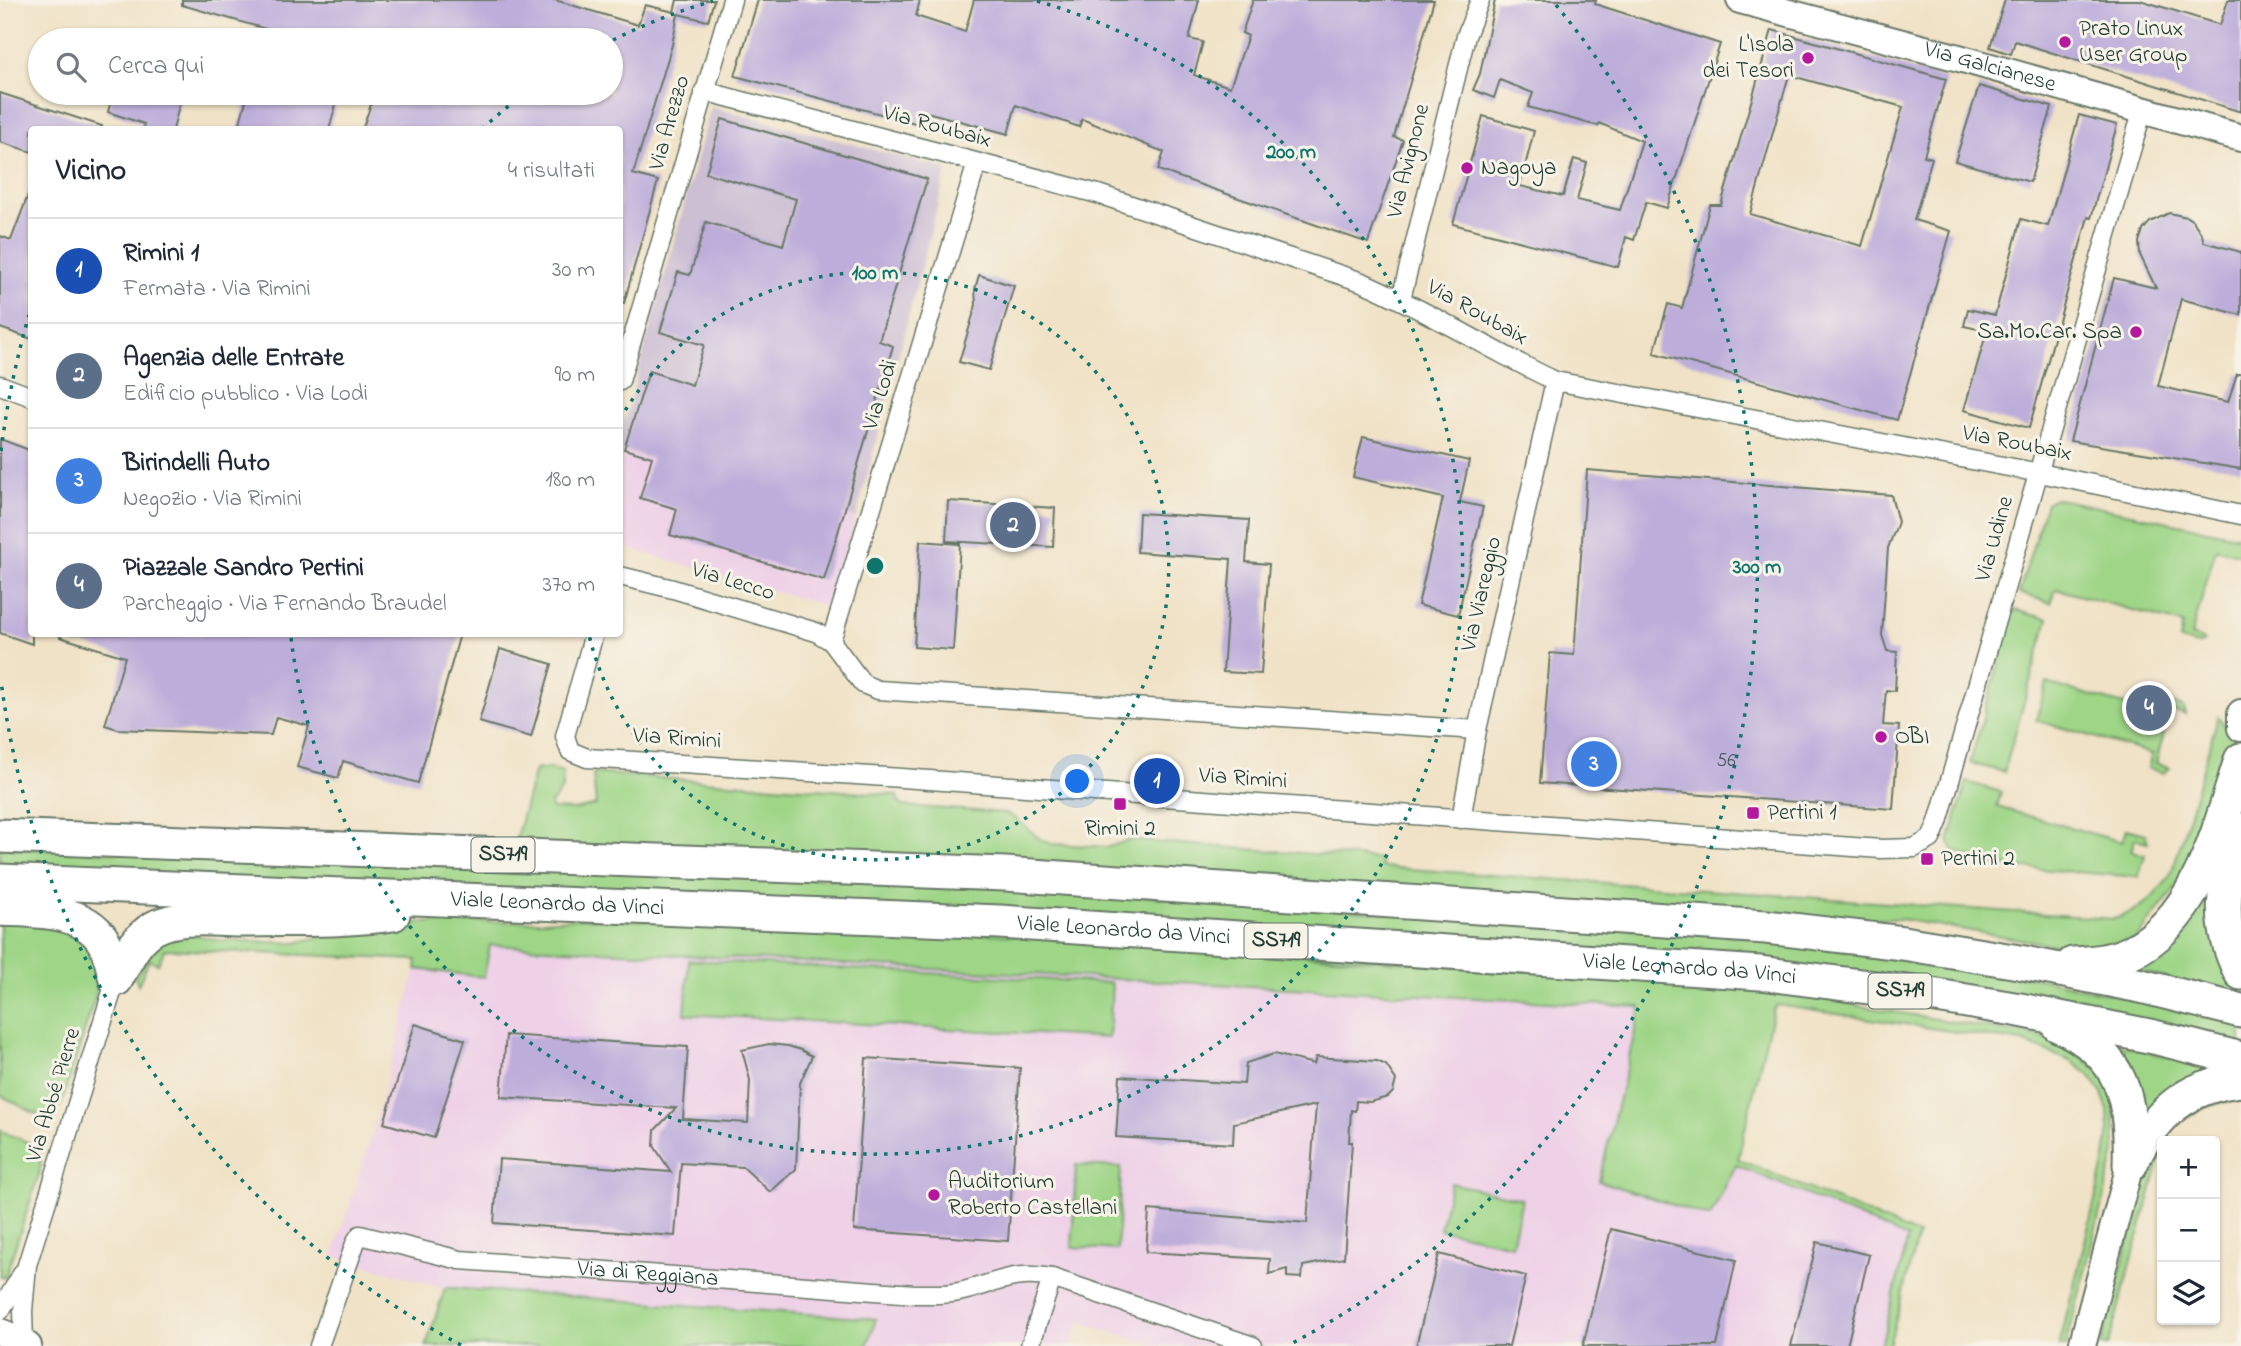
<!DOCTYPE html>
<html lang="it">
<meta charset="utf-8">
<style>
body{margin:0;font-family:"Indie Flower",sans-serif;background:#f2f2f3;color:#1f2937}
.controls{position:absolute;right:21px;bottom:21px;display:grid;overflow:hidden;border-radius:7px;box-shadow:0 2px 5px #0004}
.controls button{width:63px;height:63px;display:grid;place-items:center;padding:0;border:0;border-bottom:2px solid #e0e1e3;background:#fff;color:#1f2937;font:35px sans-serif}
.you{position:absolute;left:1078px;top:782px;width:24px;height:24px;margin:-18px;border:5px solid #fff;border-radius:50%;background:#1a73e8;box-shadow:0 0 0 10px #1a73e833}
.badge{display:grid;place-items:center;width:46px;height:46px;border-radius:50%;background:#b5179e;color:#fff;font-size:23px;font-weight:700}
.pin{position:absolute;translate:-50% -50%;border:4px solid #fff;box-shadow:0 2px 7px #0006}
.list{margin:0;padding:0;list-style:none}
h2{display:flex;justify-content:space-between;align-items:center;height:91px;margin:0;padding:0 28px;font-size:30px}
h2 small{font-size:23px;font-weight:400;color:#747a83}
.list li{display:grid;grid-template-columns:46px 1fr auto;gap:21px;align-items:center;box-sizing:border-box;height:105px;padding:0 28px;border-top:2px solid #e0e1e3}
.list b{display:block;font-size:26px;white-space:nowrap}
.list p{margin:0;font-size:23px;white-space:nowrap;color:#747a83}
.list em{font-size:23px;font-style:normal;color:#747a83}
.icon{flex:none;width:38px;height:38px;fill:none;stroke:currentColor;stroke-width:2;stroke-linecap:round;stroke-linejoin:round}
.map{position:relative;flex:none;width:2241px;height:1346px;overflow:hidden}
.search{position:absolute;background:#fff;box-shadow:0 2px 5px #0004;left:28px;top:28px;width:595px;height:77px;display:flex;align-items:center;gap:18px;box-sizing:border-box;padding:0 24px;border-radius:38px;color:#747a83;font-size:26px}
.panel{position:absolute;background:#fff;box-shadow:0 2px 5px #0004;left:28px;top:126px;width:595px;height:511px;border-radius:7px}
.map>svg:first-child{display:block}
</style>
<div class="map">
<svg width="2241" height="1346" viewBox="0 0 2241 1346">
<rect width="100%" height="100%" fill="#f7f3e8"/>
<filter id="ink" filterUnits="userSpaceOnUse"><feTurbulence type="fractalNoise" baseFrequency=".0143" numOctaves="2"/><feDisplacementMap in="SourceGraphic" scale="14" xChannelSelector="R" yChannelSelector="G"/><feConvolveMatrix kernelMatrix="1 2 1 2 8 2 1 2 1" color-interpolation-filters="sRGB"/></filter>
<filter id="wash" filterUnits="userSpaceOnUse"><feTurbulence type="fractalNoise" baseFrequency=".00686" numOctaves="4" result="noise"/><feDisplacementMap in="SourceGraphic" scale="28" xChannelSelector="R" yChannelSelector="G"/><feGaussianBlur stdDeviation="1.57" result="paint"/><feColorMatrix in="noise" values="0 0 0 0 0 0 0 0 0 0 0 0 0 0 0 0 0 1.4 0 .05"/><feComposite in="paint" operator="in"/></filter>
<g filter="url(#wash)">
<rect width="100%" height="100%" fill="#f0e2c6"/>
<path fill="#eed0e7" d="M 620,450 L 856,518 L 828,607 L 620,546 Z
M 489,945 L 1642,1007 L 1736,1165 L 1908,1238 L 1881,1346 L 1156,1346 L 1080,1322 L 1072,1346 L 867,1346 L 876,1319 L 445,1288 L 333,1256 L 377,1117 L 416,969 L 484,977 Z"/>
<path fill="#ccbed3" d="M 711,107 L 947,169 L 856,518 L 620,450 L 620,438 Z"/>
<path fill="#9ed586" stroke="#5e895d" stroke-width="2" d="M 2054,498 L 2241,537 L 2241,555 L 2216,548 L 2191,636 L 2205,641 C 2199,648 2188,642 2180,640 L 2183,624 L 2056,589 L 2051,603 L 2019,593 L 2046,503 Z
M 2014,610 L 2048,619 L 2004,772 L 1970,763 Z
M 2047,683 L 2162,716 L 2167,701 L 2183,707 L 2185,714 L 2170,710 L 2156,763 L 2170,768 L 2164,773 L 2148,768 L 2152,754 L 2036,720 Z
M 2218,717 L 2233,737 L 2232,750 L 2202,854 L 2135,940 L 2079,949 L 1900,919 L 1818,919 L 515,842 L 535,770 L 549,768 L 563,772 L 562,789 L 550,805 L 552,809 L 574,810 L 596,805 L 593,773 L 897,795 L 898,801 L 903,806 L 1005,813 L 1014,817 L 1041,840 L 1051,844 L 1108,847 L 1130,840 L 1381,859 L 1381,867 L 2114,919 C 2142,910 2159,895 2173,870 Z
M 1967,782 L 2001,792 L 1997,807 L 2122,842 L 2126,829 L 2145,834 L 2148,842 L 2135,839 L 2131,851 L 2145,855 L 2138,877 L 1999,866 L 1988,864 L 1954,851 L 1949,841 Z
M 0,848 L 954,884 L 1741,936 L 2025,975 L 2241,1023 L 2241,1050 L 2006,998 L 0,872 Z
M 2209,887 L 2236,984 L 2241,990 L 2241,999 L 2128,968 Z
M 0,916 L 55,920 L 96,951 L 99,979 L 95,998 L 61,1105 L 51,1113 L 36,1114 L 0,1095 Z
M 580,918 L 1036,936 L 1787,989 L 1860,1006 L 2060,1040 L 2114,1083 L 2115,1153 L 2066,1346 L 2059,1346 L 2104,1164 L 2109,1131 L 2108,1110 L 2101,1091 L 2089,1075 L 2071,1061 L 2023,1042 L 1777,1005 L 1773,1010 L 1738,1159 L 1918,1235 L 1889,1346 L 1881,1346 L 1908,1238 L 1736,1165 L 1710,1217 L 1599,1181 L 1641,1007 L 490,945 L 484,977 L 416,969 L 417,960 L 165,949 L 158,964 L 149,960 L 138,985 L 135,977 L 155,942 L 183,932 L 218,940 L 297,943 L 332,933 L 385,923 L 543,921 Z
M 689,960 L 1112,983 L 1109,1038 L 685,1014 Z
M 2103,1041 L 2233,1072 L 2149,1119 Z
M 2241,1087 L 2241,1100 C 2215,1101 2176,1115 2166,1141 L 2162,1141 L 2162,1152 L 2108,1346 L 2101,1346 L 2143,1183 L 2161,1128 Z
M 0,1130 C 21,1142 45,1140 40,1171 L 5,1278 L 0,1276 Z
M 1076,1165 L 1121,1167 L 1117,1250 L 1072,1247 Z
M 1451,1183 L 1522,1199 L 1512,1245 L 1440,1229 Z
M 445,1288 L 452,1288 L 876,1319 L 867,1346 L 426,1346 Z"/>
<g id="blocks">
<path fill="#bdadda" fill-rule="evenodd" d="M 182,0 L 555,0 L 638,25 L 645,5 L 674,12 L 677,0 L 714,0 L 708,21 L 678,14 L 672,45 L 633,174 L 658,181 L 624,303 L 620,302 L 620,130 L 362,130 L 375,93 L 611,93 L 611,40 L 263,40 L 266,29 L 182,5 Z
M 758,0 L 920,0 L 916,16 L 965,32 L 974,0 L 1199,0 L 1189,39 L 1203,42 L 1194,75 L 1230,87 L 1248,36 L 1242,33 L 1253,0 L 1434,0 L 1394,137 L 1403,140 L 1368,243 L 1158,170 L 1164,152 L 1082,119 L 1079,127 L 1016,105 L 1008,134 L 923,111 L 919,124 L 735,76 Z
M 1495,0 L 1596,0 L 1595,4 L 1720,44 L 1667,208 L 1646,202 L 1634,240 L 1626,237 L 1618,267 L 1453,224 L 1483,116 L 1534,131 L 1520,186 L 1563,196 L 1574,159 L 1587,163 L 1577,200 L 1620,210 L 1642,141 L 1599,123 L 1598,126 L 1528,107 L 1533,93 L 1500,80 L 1494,98 L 1473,90 L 1480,74 Z
M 2005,0 L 2140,0 L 2220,25 L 2228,0 L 2241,0 L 2241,112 L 2015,41 L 2011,54 L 1990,47 Z
M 1772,30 L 1946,79 L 1924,156 L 1932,158 L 1914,220 L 1951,231 L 1897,420 L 1654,353 L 1668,304 L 1682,308 L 1710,205 L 1721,205 ZM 1789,75 L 1903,107 L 1862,246 L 1750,214 Z
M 1979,86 L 2052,107 L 2030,182 L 1955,161 Z
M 0,93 L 102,126 L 102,130 L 32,130 L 32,152 L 0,142 Z
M 113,93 L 182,93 L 173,130 L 143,130 L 144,124 L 108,112 Z
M 248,93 L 339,93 L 329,130 L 238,130 Z
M 2079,115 L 2117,125 L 2091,218 L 2088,217 L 2029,428 L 1964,410 L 1987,331 L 1964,326 L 1968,309 L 1995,315 L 2021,219 L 2048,226 Z
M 722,119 L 927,179 L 879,341 L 893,346 L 824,580 L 670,535 L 677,509 L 640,498 L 652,457 L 624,449 L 649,371 L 692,385 L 704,345 L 660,332 L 678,272 L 690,275 L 706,222 L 783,245 L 796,199 L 706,173 Z
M 30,190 L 32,191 L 32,339 L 0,328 L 0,236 L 11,240 Z
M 2169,213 L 2187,217 L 2193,221 L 2202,235 L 2204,242 L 2241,252 L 2241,315 L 2181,299 L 2158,386 L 2228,402 L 2237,374 L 2241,374 L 2241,469 L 2070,441 L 2114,278 L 2156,288 L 2140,255 L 2139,242 L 2143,230 L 2150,222 Z
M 979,275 L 1014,286 L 989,370 L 959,362 L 976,305 L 975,289 Z
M 1363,437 L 1469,461 L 1460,502 L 1483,507 L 1458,615 L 1418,605 L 1443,498 L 1353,477 Z
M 0,439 L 32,451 L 32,644 L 0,633 Z
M 1587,470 L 1891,495 L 1898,522 L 1888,548 L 1882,635 L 1887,651 L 1897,652 L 1895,691 L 1886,690 L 1883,725 L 1899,726 L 1893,809 L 1540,783 L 1550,653 L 1574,655 Z
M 948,501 L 1055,508 L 1053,547 L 946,541 Z
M 1139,513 L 1249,520 L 1246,562 L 1269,564 L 1261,674 L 1223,672 L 1231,559 L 1137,552 Z
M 920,541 L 960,544 L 953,650 L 914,647 Z
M 61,634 L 460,634 L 418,783 L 343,761 L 338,778 L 297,767 L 309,726 L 276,717 L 271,735 L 118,729 L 105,725 L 125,657 L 60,637 Z
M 500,649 L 552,664 L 531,737 L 479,722 Z
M 415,1024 L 465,1040 L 434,1138 L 384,1123 Z
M 506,1035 L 688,1047 L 683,1119 L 748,1123 L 750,1080 L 742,1050 L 769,1044 L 788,1046 L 801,1050 L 812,1056 L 800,1083 L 796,1169 L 770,1192 L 743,1167 L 681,1163 L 675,1236 L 494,1223 L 499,1159 L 671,1172 L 654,1146 L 655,1130 L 676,1108 L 501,1097 Z
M 1274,1054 L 1314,1064 L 1316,1057 L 1377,1061 L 1386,1065 L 1396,1080 L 1393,1092 L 1388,1097 L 1370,1102 L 1356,1101 L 1355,1111 L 1351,1110 L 1349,1142 L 1352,1142 L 1344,1258 L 1303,1266 L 1302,1278 L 1287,1277 L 1287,1269 L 1269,1274 L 1270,1259 L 1146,1252 L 1149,1210 L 1307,1223 L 1316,1105 L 1234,1123 L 1233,1144 L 1116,1137 L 1120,1076 L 1244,1084 L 1246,1063 Z
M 866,1058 L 1020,1068 L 1008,1241 L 854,1230 Z
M 1611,1229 L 1736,1260 L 1717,1346 L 1583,1346 Z
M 1817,1242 L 1869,1255 L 1847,1346 L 1791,1346 Z
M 1439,1254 L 1526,1276 L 1509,1346 L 1416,1346 Z"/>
</g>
</g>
<g filter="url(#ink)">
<use href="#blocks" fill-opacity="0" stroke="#687767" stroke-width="2"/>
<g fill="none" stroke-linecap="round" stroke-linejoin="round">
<g stroke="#687767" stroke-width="21">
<g id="street">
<path d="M 704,91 L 1098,194 L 1362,282 C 1429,311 1490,350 1555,381 L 2040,473 L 2241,515"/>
<path d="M 1401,299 L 1466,36 L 1480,0"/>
<path d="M 620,381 L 732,0"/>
<path d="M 0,385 L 32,397"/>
<path d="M 620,576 L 673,589 L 816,632 L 831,641 L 863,684 L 878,690 L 1477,730"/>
<path d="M 594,634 L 565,736 L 570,751 L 587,758 L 902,778 L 1881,849 L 1914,848 L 1931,839 L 1938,822 L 2143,109"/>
<path d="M 831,641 L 977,163"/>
<path d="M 1461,819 L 1477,730 L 1555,381"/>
<path d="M 0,1311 L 24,1271"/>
<path d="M 24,1343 L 23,1311 L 27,1265 L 116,979"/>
<path id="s1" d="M 319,1346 L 356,1241 L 360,1235 L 460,1260 L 915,1294 C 929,1294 945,1295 959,1292 C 995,1284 1014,1270 1052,1278 L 1253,1346"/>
<path d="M 1030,1346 L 1052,1278"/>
</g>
</g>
<g stroke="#687767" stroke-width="30">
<g id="secondary">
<path id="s2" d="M 1740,0 L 1959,58 L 2241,138"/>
<path d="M 2241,713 L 2241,728"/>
<path d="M 0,1332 L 16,1338 L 28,1346"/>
<path d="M 2082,1346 L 2130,1165"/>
</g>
</g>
<g stroke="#687767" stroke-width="37">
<g id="highway">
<path d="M 2241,830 C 2224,885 2214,920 2241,973"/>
<path d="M 0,836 L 1005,874 L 1766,927 L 1903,943 L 2019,962 L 2141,986 L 2241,1011"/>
<path id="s3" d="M 0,881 L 1000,922 L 1760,973 L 1931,995 L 2020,1010 L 2154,1037 L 2241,1059"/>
<path d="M 0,909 C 34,911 89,908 106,946 C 111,956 113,968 116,979"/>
<path d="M 2073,964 C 2093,963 2114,961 2131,952 C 2199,919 2220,825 2241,760"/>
<path d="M 116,979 C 126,961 135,939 154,928 C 179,914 216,920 243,920 C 293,919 344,921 393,914"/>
<path d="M 2058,1025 C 2124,1054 2132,1100 2130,1165"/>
<path d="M 2131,1163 C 2154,1115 2186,1085 2241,1080"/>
</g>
</g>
<use href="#street" stroke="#fff" stroke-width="18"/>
<use href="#secondary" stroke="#fff" stroke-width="26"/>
<use href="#highway" stroke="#fff" stroke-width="33"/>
</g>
</g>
<g fill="none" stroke="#0f766e" stroke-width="3.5" stroke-dasharray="3.5 7">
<path d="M620 419A294 294 0 1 1 589 635"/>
<path d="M482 129A588 588 0 0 1 525 93M613 40A588 588 0 0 1 713 1M1037 1A588 588 0 1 1 291 638"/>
<path d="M461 1345A882 882 0 0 1 1 681M1 451A882 882 0 0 1 29 315M1556 5A882 882 0 0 1 1289 1345"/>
</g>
<g fill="#b5179e" stroke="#f7f3e8" stroke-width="2.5">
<circle cx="2065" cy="42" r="7"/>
<circle cx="1808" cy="58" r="7"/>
<circle cx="1467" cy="168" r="7"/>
<circle cx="2136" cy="332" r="7"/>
<circle cx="1881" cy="737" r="7"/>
<rect x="1113" y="797" width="14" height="14" rx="3.5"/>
<rect x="1746" y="806" width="14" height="14" rx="3.5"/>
<rect x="1920" y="852" width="14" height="14" rx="3.5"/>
<circle cx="934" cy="1195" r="7"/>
</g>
<g text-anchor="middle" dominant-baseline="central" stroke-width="6" stroke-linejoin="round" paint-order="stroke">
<g font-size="19" fill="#46595e">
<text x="1726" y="761">56</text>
</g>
<g fill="#f7f3e8" stroke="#60746a" stroke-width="2">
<rect x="471.5" y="837.5" width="63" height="35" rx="5"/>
<rect x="1244.5" y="923.5" width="63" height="35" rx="5"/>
<rect x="1868.5" y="973.5" width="63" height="35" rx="5"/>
</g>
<g font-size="21" font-weight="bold" fill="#1f3d34">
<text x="503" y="855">SS719</text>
<text x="1276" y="941">SS719</text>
<text x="1900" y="991">SS719</text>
</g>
<g font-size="23" fill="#1f3d34" stroke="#f7f3e8" text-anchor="start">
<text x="2079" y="29">Prato Linux<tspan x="2079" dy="26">User Group</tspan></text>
<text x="1794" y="45" text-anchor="end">L'Isola<tspan x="1794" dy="26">dei Tesori</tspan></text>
<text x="1481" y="168">Nagoya</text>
<text x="2122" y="332" text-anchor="end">Sa.Mo.Car. Spa</text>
<text x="1895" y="737">OBI</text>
<text x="1767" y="813">Pertini 1</text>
<text x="1120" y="829" text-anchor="middle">Rimini 2</text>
<text x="1941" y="859">Pertini 2</text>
<text x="948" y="1182">Auditorium<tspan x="948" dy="26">Roberto Castellani</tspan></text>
</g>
<g font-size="23" fill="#1f3d34" stroke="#f7f3e8">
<text stroke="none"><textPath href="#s2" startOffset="259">Via Galcianese</textPath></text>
<text transform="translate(670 123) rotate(-74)">Via Arezzo</text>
<text transform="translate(937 127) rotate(15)">Via Roubaix</text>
<text transform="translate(1409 161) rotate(-76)">Via Avignone</text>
<text transform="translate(1477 313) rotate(29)">Via Roubaix</text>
<text transform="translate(881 395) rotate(-73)">Via Lodi</text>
<text transform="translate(2017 444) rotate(11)">Via Roubaix</text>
<text transform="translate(1995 539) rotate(-74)">Via Udine</text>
<text transform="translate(733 582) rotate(17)">Via Lecco</text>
<text transform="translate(1482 594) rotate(-77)">Via Viareggio</text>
<text transform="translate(677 739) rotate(4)">Via Rimini</text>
<text transform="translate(1243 779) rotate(4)">Via Rimini</text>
<text stroke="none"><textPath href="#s3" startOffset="558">Viale Leonardo da Vinci</textPath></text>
<text stroke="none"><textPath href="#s3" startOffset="1125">Viale Leonardo da Vinci</textPath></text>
<text stroke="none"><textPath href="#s3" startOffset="1692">Viale Leonardo da Vinci</textPath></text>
<text transform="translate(54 1095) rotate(-73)">Via Abbé Pierre</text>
<text stroke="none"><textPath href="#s1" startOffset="410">Via di Reggiana</textPath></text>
</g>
</g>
<circle cx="875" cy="566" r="10" fill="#0f766e" stroke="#f7f3e8" stroke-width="3.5"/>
<g font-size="21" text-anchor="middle" font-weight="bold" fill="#0f766e" stroke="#f7f3e8" stroke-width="6" stroke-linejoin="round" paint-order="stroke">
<text x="1291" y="158">200 m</text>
<text x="875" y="279">100 m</text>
<text x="1757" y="573">300 m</text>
</g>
</svg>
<div class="controls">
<button>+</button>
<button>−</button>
<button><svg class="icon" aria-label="layers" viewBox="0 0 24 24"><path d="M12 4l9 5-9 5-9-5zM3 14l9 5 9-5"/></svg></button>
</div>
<div class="you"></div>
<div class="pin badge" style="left:1157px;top:781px;background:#1a4fb4">1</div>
<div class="pin badge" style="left:1013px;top:525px;background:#5c6f8a">2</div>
<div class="pin badge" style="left:1594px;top:764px;background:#3f7fe0">3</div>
<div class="pin badge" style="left:2149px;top:708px;background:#5c6f8a">4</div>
<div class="search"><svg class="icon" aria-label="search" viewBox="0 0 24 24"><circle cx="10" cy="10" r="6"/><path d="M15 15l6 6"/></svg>Cerca qui</div>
<section class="panel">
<h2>Vicino<small>4 risultati</small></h2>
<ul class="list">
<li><span class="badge" style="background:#1a4fb4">1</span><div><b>Rimini 1</b><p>Fermata · Via Rimini</p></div><em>30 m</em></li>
<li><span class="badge" style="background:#5c6f8a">2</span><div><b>Agenzia delle Entrate</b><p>Edificio pubblico · Via Lodi</p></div><em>90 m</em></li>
<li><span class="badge" style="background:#3f7fe0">3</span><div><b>Birindelli Auto</b><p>Negozio · Via Rimini</p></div><em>180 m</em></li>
<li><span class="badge" style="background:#5c6f8a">4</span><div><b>Piazzale Sandro Pertini</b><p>Parcheggio · Via Fernando Braudel</p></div><em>370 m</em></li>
</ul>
</section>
</div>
